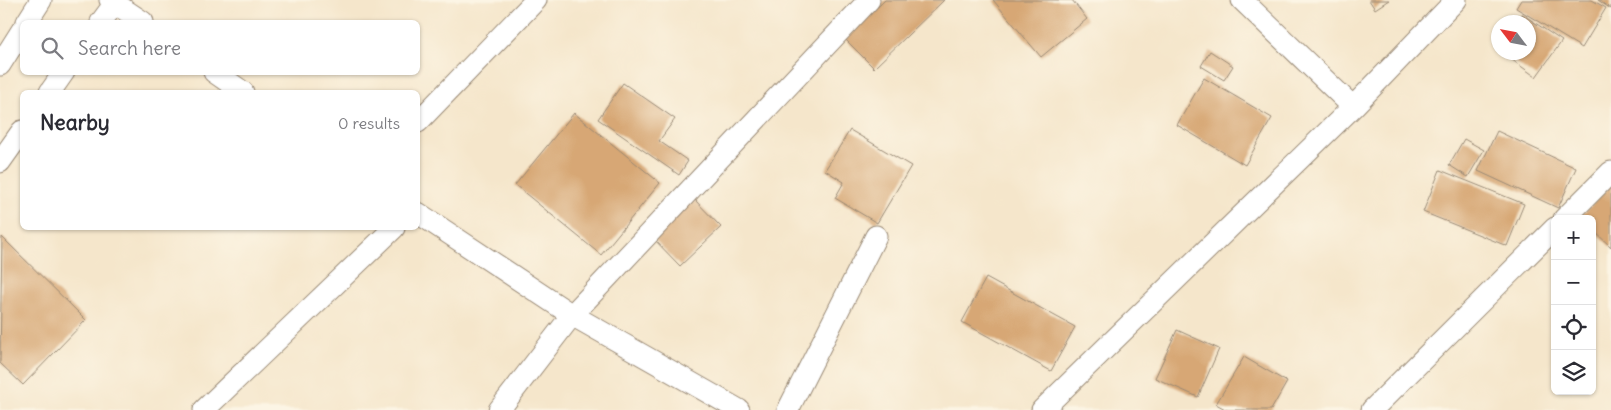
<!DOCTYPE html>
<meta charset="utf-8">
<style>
body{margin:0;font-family:Delius,sans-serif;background:#f2f2f3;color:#2b2b33}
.controls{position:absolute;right:15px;bottom:15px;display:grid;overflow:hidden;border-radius:8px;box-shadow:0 1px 4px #0004}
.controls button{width:45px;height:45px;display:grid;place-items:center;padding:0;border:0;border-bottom:1px solid #e1e1e2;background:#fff;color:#2b2b33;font:25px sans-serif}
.compass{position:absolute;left:1491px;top:15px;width:45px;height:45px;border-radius:50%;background:#fff;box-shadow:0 1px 4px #0004;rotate:302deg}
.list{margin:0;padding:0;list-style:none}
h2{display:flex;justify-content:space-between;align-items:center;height:65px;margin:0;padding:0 20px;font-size:21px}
h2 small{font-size:16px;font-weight:400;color:#7c7c81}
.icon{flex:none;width:28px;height:28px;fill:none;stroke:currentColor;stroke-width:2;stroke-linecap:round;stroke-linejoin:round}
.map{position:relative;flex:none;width:1611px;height:410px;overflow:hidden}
.search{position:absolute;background:#fff;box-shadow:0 1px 4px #0004;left:20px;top:20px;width:400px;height:55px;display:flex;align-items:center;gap:12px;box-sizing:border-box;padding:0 18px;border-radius:8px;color:#7c7c81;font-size:19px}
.panel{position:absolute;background:#fff;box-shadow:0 1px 4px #0004;left:20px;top:90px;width:400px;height:140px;border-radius:8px}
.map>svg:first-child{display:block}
</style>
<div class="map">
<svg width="1611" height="410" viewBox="0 0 1611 410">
<rect width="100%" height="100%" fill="#fcf5e5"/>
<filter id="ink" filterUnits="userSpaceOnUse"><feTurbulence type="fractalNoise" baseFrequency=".02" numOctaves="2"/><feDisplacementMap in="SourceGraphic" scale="10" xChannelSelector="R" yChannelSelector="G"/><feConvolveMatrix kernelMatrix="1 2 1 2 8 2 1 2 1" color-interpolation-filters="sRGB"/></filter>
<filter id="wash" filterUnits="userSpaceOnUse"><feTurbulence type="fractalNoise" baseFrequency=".0096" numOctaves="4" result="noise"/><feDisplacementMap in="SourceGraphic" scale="20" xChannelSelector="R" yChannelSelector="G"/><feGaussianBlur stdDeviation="1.12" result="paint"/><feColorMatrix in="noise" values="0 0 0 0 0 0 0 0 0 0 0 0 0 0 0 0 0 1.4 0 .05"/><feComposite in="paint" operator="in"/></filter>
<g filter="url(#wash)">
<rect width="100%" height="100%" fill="#f5e6cb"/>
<g id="blocks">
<path fill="#d7a775" d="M 885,0 L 944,0 L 874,68 L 845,39 Z
M 993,0 L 1072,0 L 1087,19 L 1041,57 Z
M 1369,0 L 1389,0 L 1375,9 Z
M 1521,0 L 1592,0 L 1606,8 L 1582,48 L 1516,8 Z
M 1598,0 L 1611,0 L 1611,9 Z
M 1522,14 L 1562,41 L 1536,77 L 1501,52 L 1528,52 L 1528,22 L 1516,22 Z
M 1210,51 L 1233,66 L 1224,80 L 1201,66 Z
M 1204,78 L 1272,118 L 1245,165 L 1177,125 Z
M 623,83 L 675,119 L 659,141 L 688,161 L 679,175 L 598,119 Z
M 574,113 L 660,183 L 601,255 L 515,185 Z
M 850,130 L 911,166 L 877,223 L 835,198 L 844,182 L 825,170 Z
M 1497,131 L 1576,168 L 1558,208 L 1478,171 Z
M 1464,139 L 1484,150 L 1468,177 L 1449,165 Z
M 1440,170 L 1524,204 L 1507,246 L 1423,212 Z
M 1611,184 L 1611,247 L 1592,229 L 1592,219 L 1580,217 Z
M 693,198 L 721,227 L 680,266 L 652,237 Z
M 2,237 L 86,320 L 23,385 L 0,363 Z
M 986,278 L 1075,327 L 1051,371 L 962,322 Z
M 1177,330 L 1219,349 L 1198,397 L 1155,378 Z
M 1244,357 L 1287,382 L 1271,410 L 1227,410 L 1216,404 Z"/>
</g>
</g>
<g filter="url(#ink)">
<use href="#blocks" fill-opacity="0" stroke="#988874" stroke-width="1"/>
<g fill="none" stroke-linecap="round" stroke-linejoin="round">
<g stroke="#988874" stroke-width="23">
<path id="street" d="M 110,0 L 143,22
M 1242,0 L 1353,107
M 27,22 L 41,0
M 101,22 L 115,3
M 0,65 L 22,30
M 214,72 L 243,92
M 50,92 L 64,72
M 418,122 L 536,0
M 0,162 L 22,131
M 418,213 L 572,315 L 739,410
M 1564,219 L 1611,172
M 204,410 L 394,228
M 499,410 L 572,315 L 869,0
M 788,410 L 876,236
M 1042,410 L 1353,107 L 1456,0
M 1372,410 L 1555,228"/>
</g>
<use href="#street" stroke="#fff" stroke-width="21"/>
</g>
</g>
</svg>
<div class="controls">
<button>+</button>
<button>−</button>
<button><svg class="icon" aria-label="locate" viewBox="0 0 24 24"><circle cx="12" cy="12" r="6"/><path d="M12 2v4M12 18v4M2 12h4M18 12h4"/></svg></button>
<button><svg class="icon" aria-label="layers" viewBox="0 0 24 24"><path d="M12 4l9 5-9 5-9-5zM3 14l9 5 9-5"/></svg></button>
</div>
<svg class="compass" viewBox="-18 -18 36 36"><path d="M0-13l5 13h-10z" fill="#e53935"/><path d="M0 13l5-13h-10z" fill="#7c7c81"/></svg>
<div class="search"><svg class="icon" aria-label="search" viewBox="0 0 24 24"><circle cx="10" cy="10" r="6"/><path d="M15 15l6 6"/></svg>Search here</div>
<section class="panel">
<h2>Nearby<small>0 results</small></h2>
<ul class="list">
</ul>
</section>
</div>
